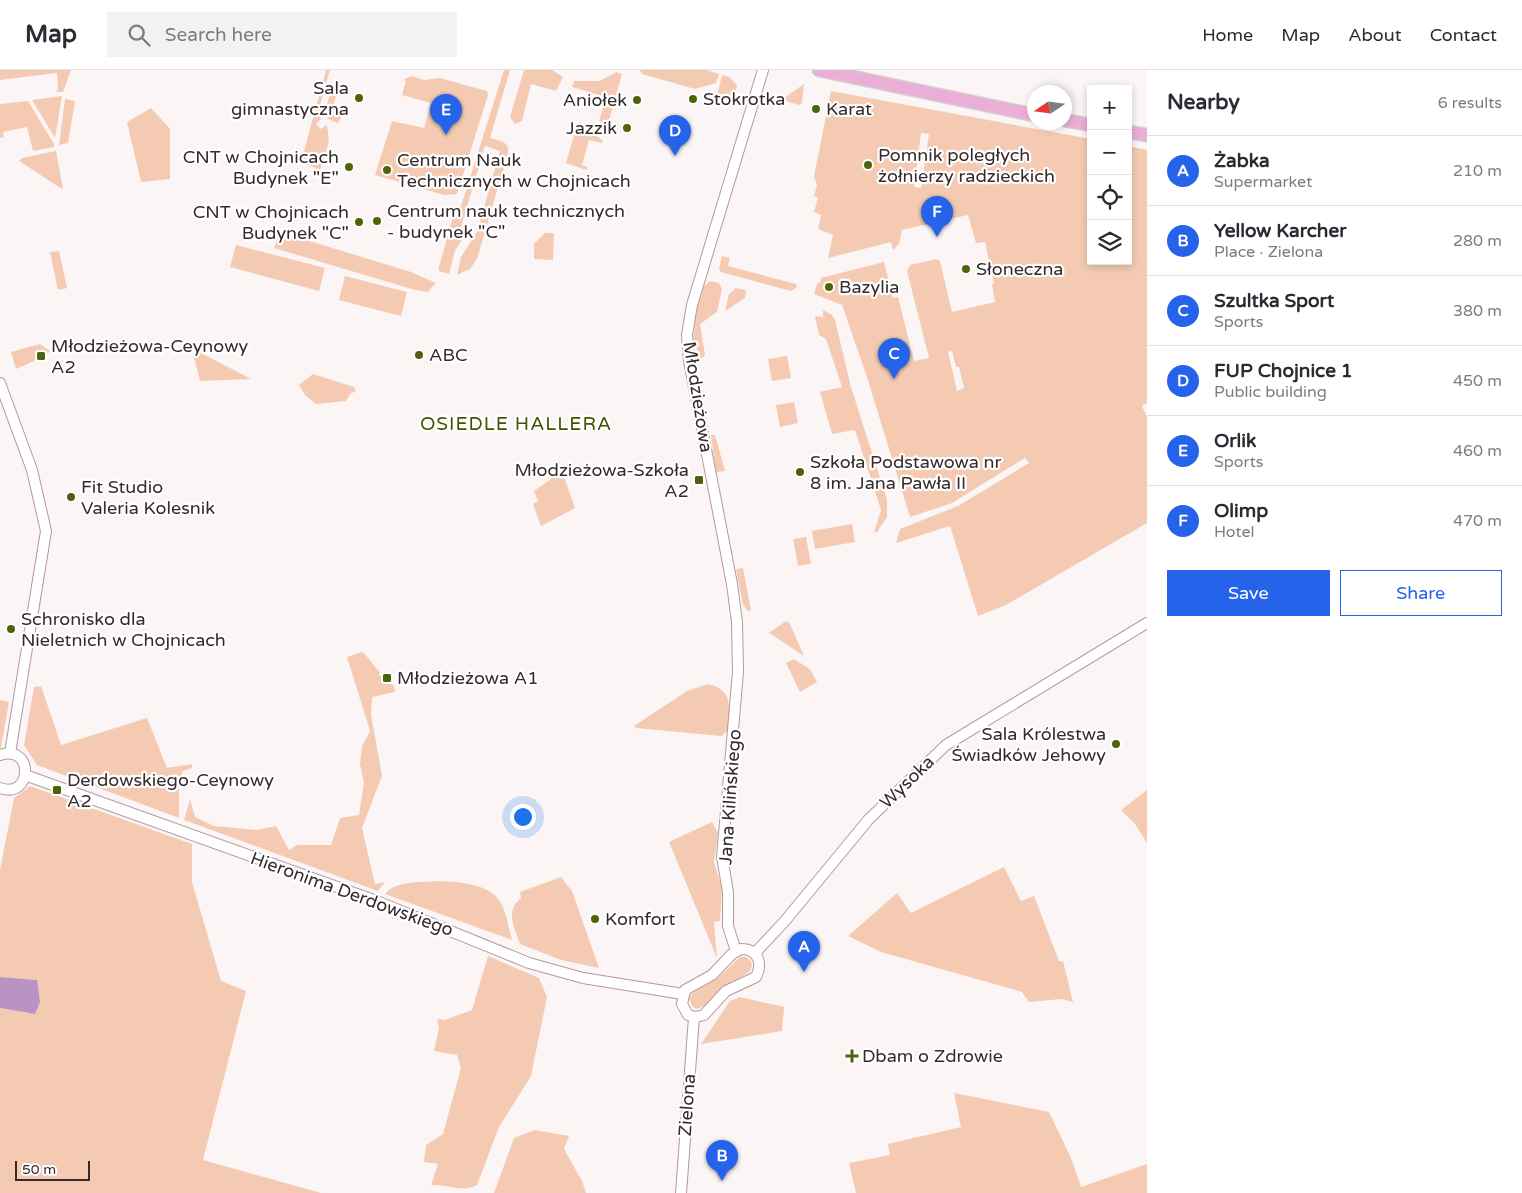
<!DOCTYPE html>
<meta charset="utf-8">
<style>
body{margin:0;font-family:"Varela Round",sans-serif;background:#f2f2f3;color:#2b2b33}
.controls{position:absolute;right:15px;top:15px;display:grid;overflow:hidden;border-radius:0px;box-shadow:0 2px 8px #0003}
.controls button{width:45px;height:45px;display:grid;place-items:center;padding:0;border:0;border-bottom:1px solid #e1e1e2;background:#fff;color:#2b2b33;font:25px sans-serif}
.compass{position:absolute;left:1027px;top:15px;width:45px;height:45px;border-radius:50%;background:#fff;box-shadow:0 2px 8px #0003;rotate:257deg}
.scale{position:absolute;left:15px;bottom:12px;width:75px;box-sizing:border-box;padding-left:5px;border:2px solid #352a2c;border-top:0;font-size:14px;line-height:18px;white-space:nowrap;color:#352a2c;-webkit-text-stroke:4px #fff;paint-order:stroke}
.you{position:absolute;left:522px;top:746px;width:18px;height:18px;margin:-12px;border:4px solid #fff;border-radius:50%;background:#1a73e8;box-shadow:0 0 0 8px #1a73e833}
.badge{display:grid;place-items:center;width:32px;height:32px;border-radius:50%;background:#2563eb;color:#fff;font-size:16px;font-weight:700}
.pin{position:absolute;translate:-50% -41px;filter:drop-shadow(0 1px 2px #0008)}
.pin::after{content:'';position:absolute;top:26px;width:18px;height:15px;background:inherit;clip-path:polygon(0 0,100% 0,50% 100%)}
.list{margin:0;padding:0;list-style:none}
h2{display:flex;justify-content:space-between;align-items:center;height:65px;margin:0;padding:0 20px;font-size:21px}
h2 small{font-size:16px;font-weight:400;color:#7c7c81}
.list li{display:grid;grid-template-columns:32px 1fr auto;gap:15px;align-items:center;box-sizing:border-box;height:70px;padding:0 20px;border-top:1px solid #e1e1e2}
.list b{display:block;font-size:19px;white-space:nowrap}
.list p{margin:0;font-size:16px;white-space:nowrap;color:#7c7c81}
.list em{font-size:16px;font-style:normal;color:#7c7c81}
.actions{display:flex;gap:10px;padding:15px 20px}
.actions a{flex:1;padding:11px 0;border:1px solid #2563eb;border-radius:0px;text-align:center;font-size:18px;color:#2563eb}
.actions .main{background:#2563eb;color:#fff}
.icon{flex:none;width:28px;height:28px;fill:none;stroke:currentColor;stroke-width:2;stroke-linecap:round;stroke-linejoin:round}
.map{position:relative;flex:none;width:1147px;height:1123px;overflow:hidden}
header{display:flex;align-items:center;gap:30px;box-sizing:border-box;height:70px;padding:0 25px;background:#fff;border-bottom:1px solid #e1e1e2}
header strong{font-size:24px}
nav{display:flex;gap:28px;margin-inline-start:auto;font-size:18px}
.search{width:350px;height:45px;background:#f2f2f3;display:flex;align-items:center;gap:12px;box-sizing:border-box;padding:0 18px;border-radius:0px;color:#7c7c81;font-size:19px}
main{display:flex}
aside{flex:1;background:#fff}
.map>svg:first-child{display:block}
</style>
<header>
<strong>Map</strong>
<div class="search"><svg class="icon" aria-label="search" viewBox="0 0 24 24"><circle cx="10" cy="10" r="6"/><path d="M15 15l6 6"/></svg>Search here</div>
<nav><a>Home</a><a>Map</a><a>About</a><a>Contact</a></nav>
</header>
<main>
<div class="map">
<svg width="1147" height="1123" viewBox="0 0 1147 1123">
<rect width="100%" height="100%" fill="#fbf5f6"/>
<path fill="#f4cbb2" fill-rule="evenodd" d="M 0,0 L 71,0 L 63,22 L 56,22 L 58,19 L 57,3 L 0,10 Z
M 326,0 L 330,0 L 319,38 L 321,49 L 316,54 L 321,59 L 327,55 L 329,72 L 320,100 L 301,92 Z
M 504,0 L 510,0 L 490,68 C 499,71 510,71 508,83 L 477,189 L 470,199 L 457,205 L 461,187 L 477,162 L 500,81 L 485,76 L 461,157 L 469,160 L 455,180 L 449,204 L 439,201 L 439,197 L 456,136 L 461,136 Z
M 524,0 L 552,0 L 563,7 L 556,21 L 531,14 L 522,51 L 515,54 L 510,47 Z
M 640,0 L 707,0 L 719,4 L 716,13 L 695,19 L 642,4 Z
M 616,2 L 622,4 L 608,54 L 599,51 L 606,27 L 572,17 L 574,11 L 600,11 Z
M 722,5 L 729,7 L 737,15 L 734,30 L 717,26 Z
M 411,6 L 424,10 L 440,8 L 487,21 L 488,25 L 457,124 L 444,125 L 375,105 L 392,51 L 424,58 L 431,33 L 402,25 L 406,11 L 403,10 Z
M 804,14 L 802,33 L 800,35 L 781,30 Z
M 332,15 L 339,16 L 332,40 L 343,43 L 338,53 L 328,49 L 325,43 Z
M 831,21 L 1091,69 L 1091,191 L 1128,191 L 1128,76 L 1147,80 L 1147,333 L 1142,336 L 1147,347 L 1147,453 L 1006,535 L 978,546 L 950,456 L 896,473 L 900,459 L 958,436 L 1029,393 L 1025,388 L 952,433 L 910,447 L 866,304 L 842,235 L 814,224 L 817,214 L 821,211 L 821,208 L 884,192 L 893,228 L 898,227 L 914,291 L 929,288 L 907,201 L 910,195 L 936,189 L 940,191 L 952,242 L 995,232 L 992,214 L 994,213 L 985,172 L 976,173 L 968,145 L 902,160 L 899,174 L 893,180 L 891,172 L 828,188 L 833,165 L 818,159 L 821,145 L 814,142 L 818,128 L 814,126 L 817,115 L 814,106 ZM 921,63 L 929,64 L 921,118 L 914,117 ZM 952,281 L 956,297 L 959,297 L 964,318 L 957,321 L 948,282 Z
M 62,26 L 55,68 L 32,30 Z
M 65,29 L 75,31 L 68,73 L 59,75 Z
M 28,31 L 54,74 L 54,77 L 33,81 L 27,57 L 3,62 L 4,67 L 0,68 L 0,34 Z
M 151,38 L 170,59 L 170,109 L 141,112 L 127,52 Z
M 577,55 L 598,61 L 597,66 L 603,71 L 602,73 L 589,70 L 582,95 L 588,97 L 586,100 L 566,93 Z
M 56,81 L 63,119 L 62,119 L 19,91 L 22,88 Z
M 280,162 L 411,202 L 436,213 L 428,222 L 415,220 L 274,178 Z
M 545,163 L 554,163 L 553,190 L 534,189 L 534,174 Z
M 236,175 L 325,198 L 319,221 L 230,197 Z
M 59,181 L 67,218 L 58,220 L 50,182 Z
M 722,186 L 730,188 L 728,196 L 796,214 L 797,217 L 791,221 L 721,202 L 719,199 Z
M 345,206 L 407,222 L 401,246 L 339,230 Z
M 710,211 L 719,213 L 722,219 L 717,242 L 700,254 L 705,285 L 701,289 L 693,270 L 697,238 L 704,216 Z
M 736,218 L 746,220 L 745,228 L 725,241 L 729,224 Z
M 823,240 L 832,245 L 835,250 L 851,317 L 887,430 L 887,447 L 877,462 L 874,462 L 881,440 L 855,360 L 832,364 L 820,322 L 842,317 L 826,269 L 819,265 L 815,246 L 823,247 Z
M 40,274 L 50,281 C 45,286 24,296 16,299 L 11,282 Z
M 199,282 L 251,309 L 200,311 L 193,284 Z
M 787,286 L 791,308 L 772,311 L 768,289 Z
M 313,304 L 354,317 L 356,321 L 350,324 L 346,331 L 316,334 L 305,325 L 299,315 Z
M 794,332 L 798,353 L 780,357 L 776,335 Z
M 711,365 L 715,365 L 725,401 L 716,402 Z
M 562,401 L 575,438 L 541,456 L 533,434 L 538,431 L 534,421 Z
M 852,454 L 855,472 L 815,479 L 812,461 Z
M 806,467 L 811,494 L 798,496 L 793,469 Z
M 743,498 L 751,540 L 748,541 L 743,535 L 736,499 Z
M 786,551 L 790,554 L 804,586 L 769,563 Z
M 362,582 C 370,588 373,596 380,602 L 379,605 L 394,616 L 395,622 L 372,627 L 371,644 L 382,706 L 362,758 L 375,814 L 385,812 L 378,821 L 184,750 L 190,729 L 195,747 L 214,756 L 256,760 L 276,756 L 289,780 L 297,775 L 331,775 L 340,748 L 359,745 L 364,713 L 360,694 L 362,676 L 370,661 L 347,587 Z
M 794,589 L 810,599 L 817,612 L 800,622 L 786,593 Z
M 708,614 C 734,620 729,638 729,660 L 721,666 L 636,658 L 634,656 L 687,621 Z
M 41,616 L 61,675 L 147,648 L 167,698 L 192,694 L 192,698 L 183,701 L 179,714 L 179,748 L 37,695 L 24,675 L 34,617 Z
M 0,630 L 9,632 L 0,683 Z
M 30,716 L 192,774 L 192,812 L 221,911 L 246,921 L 203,1090 L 321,1123 L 0,1123 L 0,938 L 28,943 L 37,910 L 0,907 L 0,800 L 14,728 Z
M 1147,720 L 1147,773 L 1135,754 L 1121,740 Z
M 712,752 L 718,763 L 714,792 L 722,819 L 720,851 L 714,852 L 717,888 L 669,772 Z
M 1004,797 L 1021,831 L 1034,826 L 1059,891 L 1063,891 L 1073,932 L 1061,929 L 1029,932 L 1022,922 L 881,882 L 848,866 L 897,823 L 911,843 Z
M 561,807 L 572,821 L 599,898 L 561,890 L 520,874 C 514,857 505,841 521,828 L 520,822 Z
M 438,811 C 459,812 492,813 502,835 C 507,846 509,859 512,870 L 385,824 C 396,810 421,813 438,811 Z
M 488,886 L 539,908 L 547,927 L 531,1006 L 499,1057 L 477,1115 C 462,1123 448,1114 431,1115 L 438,1094 L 424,1092 L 426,1075 L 443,1064 L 461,998 L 457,985 L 434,981 L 439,958 L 437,949 L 445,950 L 472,940 Z
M 740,887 L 746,887 L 751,891 L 752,896 L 749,902 L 723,918 L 705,936 L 696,939 L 692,936 L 689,928 L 693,923 L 718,908 Z
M 740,927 L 784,937 L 782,961 L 701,974 L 730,931 Z
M 954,1023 L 1049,1042 L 1071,1088 L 1081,1117 L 1147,1094 L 1147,1123 L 856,1123 L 849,1093 L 890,1085 L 888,1074 L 961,1057 Z
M 535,1060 L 569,1066 L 564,1079 L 582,1111 L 586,1123 L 494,1123 L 514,1068 Z"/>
<path fill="#ba93c5" d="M 0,907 L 37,910 L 40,932 L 35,944 L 0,938 Z"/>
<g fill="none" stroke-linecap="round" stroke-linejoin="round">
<g stroke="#b5989d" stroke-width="12">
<path id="minor" d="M 0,313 L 32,400 L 46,461 L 10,683
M 0,685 C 35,674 32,730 0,718
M 25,705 L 379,832 L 529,893 L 583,908 L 683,924
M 741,879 C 758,879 763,893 756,907 L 726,921 L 704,945 L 696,947 L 688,945 L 682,934 L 685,920 L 712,905 L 732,884 Z
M 736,881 L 728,856 L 728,822 L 722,787 L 738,602 L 737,552 L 732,514 L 689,291 L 687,265 L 692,235 L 763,0
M 755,883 L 784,852 L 869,749 L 946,675 L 1147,553
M 681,1123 L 694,947"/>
</g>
<g stroke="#d3d0d1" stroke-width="15">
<path id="major" d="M 819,0 L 1034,45
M 1064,50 L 1091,55
M 1128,62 L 1147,65"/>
</g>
<use href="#minor" stroke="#fff" stroke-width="10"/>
<use href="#major" stroke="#ebafd7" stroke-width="12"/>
</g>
<g fill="#4f630c" stroke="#fff" stroke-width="2">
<circle cx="359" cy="28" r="5"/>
<circle cx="693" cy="29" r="5"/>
<circle cx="637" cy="30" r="5"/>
<circle cx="816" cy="39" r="5"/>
<circle cx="627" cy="58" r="5"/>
<circle cx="868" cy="95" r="5"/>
<circle cx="349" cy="97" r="5"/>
<circle cx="387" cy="100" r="5"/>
<circle cx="377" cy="151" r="5"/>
<circle cx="359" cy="152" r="5"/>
<circle cx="966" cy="199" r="5"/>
<circle cx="829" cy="217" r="5"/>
<circle cx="419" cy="285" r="5"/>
<rect x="36" y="281" width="10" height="10" rx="2.5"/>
<circle cx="800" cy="402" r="5"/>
<rect x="694" y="405" width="10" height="10" rx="2.5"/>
<circle cx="71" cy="427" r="5"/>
<circle cx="11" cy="559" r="5"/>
<rect x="382" y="603" width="10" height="10" rx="2.5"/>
<circle cx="1116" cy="674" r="5"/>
<rect x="52" y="715" width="10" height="10" rx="2.5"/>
<circle cx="595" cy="849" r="5"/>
<path d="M849.5 978.5h5v5h5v5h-5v5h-5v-5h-5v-5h5z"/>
</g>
<g text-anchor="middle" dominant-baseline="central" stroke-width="4.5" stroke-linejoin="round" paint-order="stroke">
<g font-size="18" fill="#352a2c" stroke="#fff" text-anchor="start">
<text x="349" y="18" text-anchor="end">Sala<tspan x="349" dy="21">gimnastyczna</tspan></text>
<text x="703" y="29">Stokrotka</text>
<text x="627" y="30" text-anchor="end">Aniołek</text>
<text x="826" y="39">Karat</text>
<text x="617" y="58" text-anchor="end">Jazzik</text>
<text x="878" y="85">Pomnik poległych<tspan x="878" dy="21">żołnierzy radzieckich</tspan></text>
<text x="339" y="87" text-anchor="end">CNT w Chojnicach<tspan x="339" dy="21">Budynek "E"</tspan></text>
<text x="397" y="90">Centrum Nauk<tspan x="397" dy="21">Technicznych w Chojnicach</tspan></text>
<text x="387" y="141">Centrum nauk technicznych<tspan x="387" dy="21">- budynek "C"</tspan></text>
<text x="349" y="142" text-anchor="end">CNT w Chojnicach<tspan x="349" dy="21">Budynek "C"</tspan></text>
<text x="976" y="199">Słoneczna</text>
<text x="839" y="217">Bazylia</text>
<text x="51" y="276">Młodzieżowa-Ceynowy<tspan x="51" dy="21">A2</tspan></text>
<text x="429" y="285">ABC</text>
<text x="810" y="392">Szkoła Podstawowa nr<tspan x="810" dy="21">8 im. Jana Pawła II</tspan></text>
<text x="689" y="400" text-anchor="end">Młodzieżowa-Szkoła<tspan x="689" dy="21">A2</tspan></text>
<text x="81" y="417">Fit Studio<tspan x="81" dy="21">Valeria Kolesnik</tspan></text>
<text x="21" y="549">Schronisko dla<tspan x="21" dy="21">Nieletnich w Chojnicach</tspan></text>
<text x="397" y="608">Młodzieżowa A1</text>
<text x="1106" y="664" text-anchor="end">Sala Królestwa<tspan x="1106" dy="21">Świadków Jehowy</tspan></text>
<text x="67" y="710">Derdowskiego-Ceynowy<tspan x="67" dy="21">A2</tspan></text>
<text x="605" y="849">Komfort</text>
<text x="862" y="986">Dbam o Zdrowie</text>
</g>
<g font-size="18" fill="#352a2c" stroke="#fff">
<text transform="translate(698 327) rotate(81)">Młodzieżowa</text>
<text transform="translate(907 712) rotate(-44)">Wysoka</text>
<text transform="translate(730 727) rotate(-86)">Jana Kilińskiego</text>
<text transform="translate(352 824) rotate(20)">Hieronima Derdowskiego</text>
<text transform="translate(687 1035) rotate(-86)">Zielona</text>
</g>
<g font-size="19" letter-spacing="1" fill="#435403" stroke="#fff">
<text x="516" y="354">OSIEDLE HALLERA</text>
</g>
</g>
</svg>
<div class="controls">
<button>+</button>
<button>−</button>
<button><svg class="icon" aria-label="locate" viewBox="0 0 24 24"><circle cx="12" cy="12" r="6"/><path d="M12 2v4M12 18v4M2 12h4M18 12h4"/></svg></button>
<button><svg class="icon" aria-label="layers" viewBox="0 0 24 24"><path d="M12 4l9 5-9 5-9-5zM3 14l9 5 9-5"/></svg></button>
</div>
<svg class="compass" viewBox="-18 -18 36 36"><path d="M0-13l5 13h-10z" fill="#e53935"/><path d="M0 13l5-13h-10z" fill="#7c7c81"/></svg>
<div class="scale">50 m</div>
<div class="you"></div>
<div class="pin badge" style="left:804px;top:902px">A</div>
<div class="pin badge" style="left:722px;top:1111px">B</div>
<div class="pin badge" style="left:894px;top:309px">C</div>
<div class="pin badge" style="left:675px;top:86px">D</div>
<div class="pin badge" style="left:446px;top:65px">E</div>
<div class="pin badge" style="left:937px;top:167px">F</div>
</div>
<aside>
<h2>Nearby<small>6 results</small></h2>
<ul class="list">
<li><span class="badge">A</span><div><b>Żabka</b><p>Supermarket</p></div><em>210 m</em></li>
<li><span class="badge">B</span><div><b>Yellow Karcher</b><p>Place · Zielona</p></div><em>280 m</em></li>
<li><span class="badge">C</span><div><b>Szultka Sport</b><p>Sports</p></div><em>380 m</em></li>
<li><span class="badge">D</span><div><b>FUP Chojnice 1</b><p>Public building</p></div><em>450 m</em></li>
<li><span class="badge">E</span><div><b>Orlik</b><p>Sports</p></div><em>460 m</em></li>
<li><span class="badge">F</span><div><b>Olimp</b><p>Hotel</p></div><em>470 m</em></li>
</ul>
<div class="actions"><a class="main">Save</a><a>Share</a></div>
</aside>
</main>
